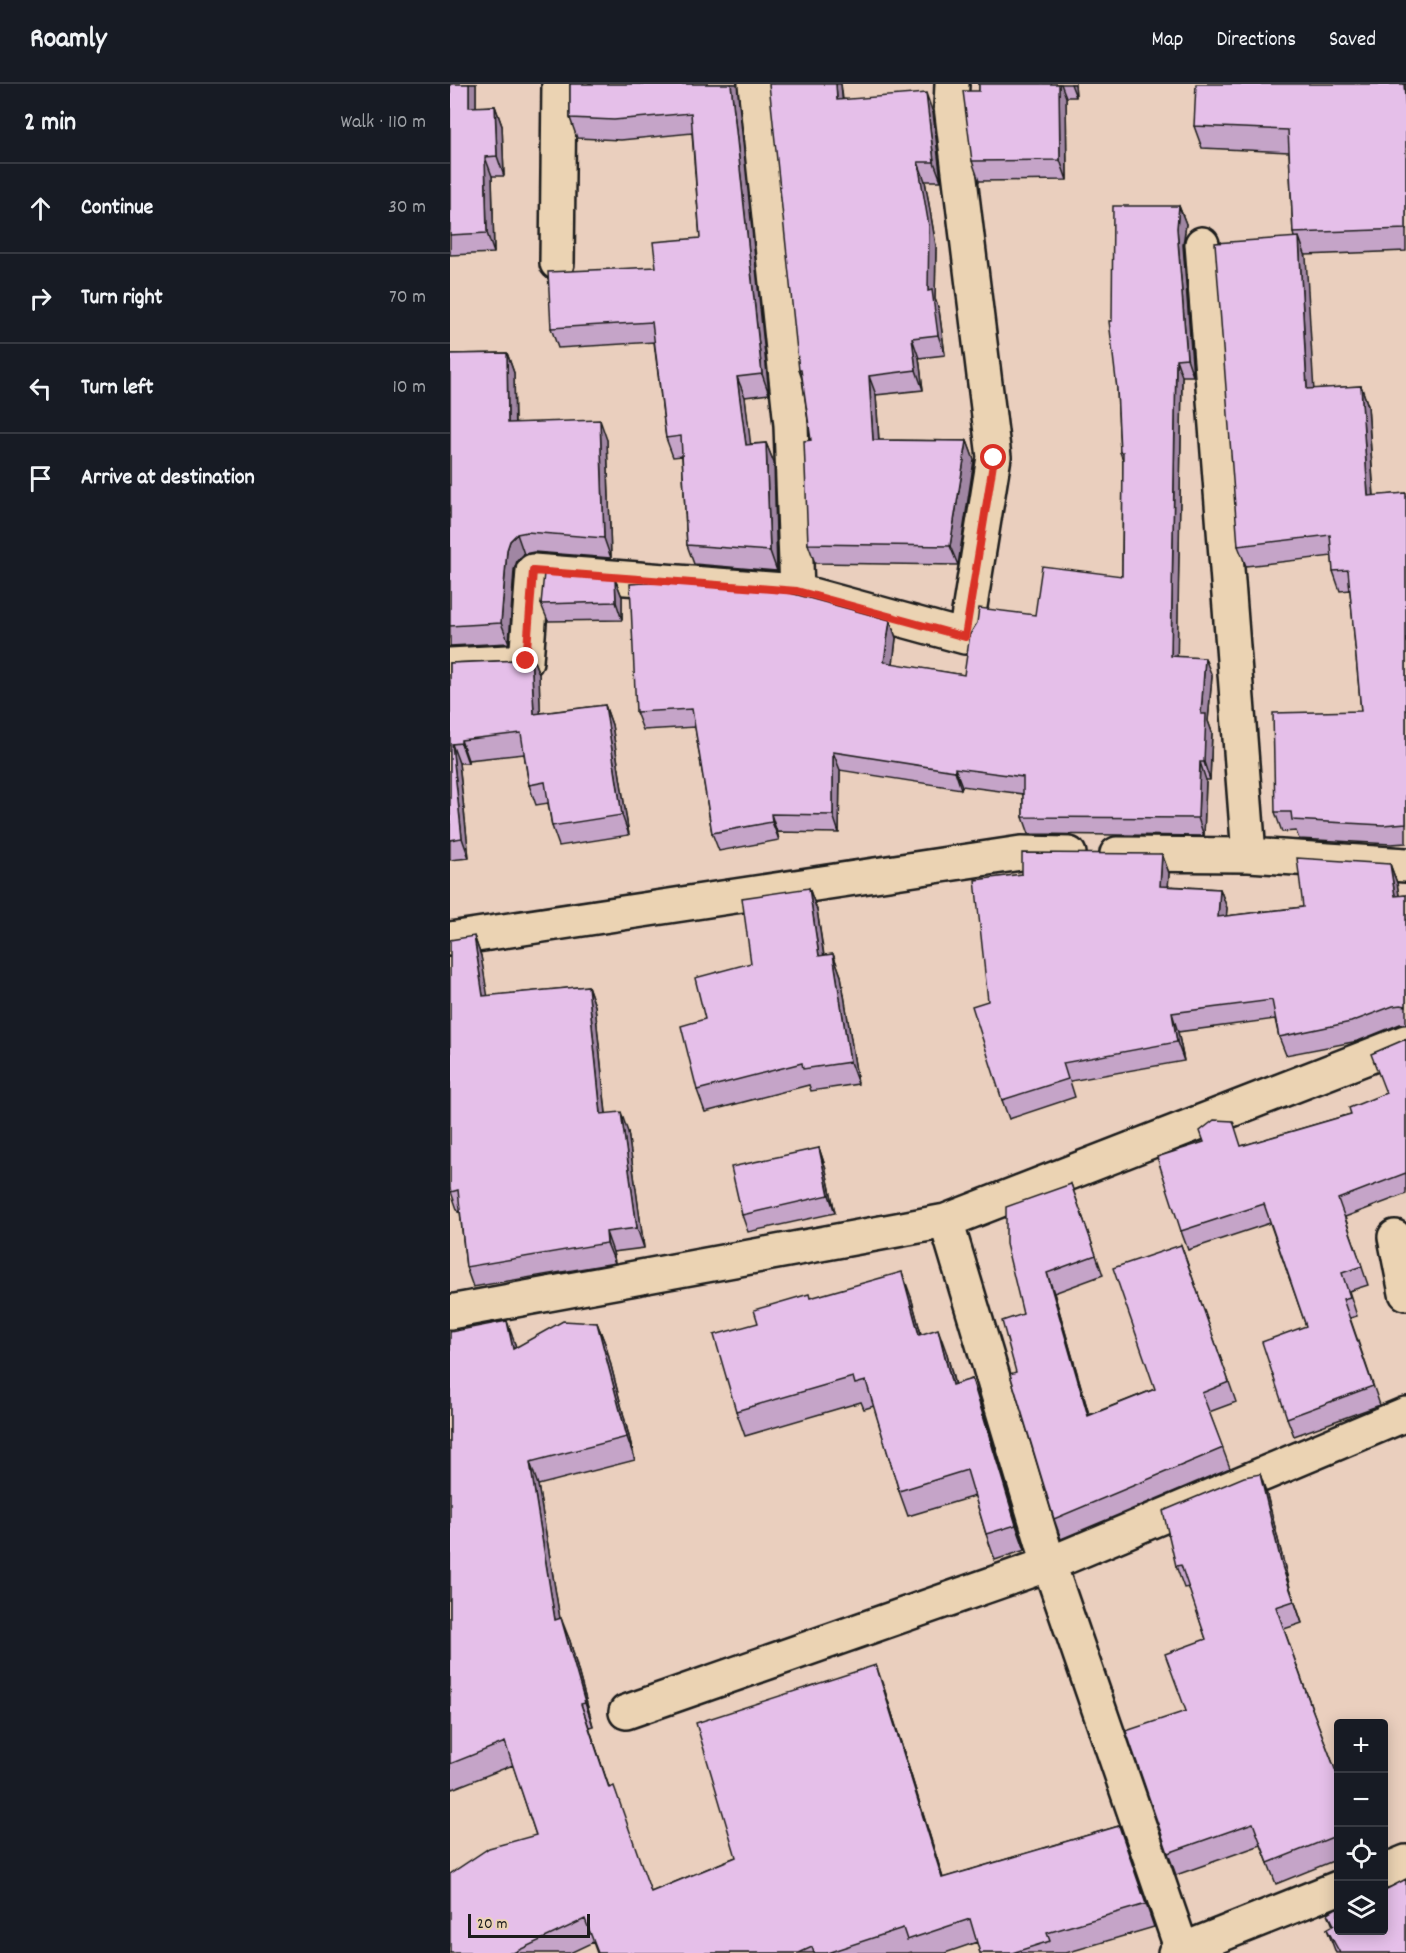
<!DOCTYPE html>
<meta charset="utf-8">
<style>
body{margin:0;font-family:Dekko,sans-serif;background:#242831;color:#f1f3f6}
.controls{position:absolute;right:18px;bottom:18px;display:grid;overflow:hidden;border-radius:6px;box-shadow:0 3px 15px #0003}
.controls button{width:54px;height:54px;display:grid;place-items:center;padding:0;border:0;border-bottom:2px solid #363941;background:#171b24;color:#f1f3f6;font:30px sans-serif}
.scale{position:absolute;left:18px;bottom:15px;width:122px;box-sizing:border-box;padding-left:6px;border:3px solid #1c1c1c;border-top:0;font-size:16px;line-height:21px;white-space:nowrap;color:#1c1c1c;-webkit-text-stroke:4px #ebd3b3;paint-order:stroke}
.stop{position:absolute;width:18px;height:18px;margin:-14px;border:4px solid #d93025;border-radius:50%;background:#fff}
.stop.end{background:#d93025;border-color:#fff;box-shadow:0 2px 6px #0008}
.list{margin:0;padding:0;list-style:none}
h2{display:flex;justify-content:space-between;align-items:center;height:78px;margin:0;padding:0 24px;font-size:26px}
h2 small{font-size:20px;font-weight:400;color:#9ea1a6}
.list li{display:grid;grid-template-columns:39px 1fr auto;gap:18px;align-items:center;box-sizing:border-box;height:90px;padding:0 24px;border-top:2px solid #363941}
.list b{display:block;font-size:22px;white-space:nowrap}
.list em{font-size:20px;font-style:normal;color:#9ea1a6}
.icon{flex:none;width:33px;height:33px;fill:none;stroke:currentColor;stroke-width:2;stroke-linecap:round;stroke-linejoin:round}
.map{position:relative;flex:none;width:956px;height:1869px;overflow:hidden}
header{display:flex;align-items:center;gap:36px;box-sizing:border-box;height:84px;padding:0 30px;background:#171b24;border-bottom:2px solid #363941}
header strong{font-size:28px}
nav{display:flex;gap:33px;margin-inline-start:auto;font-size:21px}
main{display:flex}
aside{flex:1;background:#171b24}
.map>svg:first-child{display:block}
</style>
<header>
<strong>Roamly</strong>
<nav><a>Map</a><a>Directions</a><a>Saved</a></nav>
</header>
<main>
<aside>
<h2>2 min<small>Walk · 110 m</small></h2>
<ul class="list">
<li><svg class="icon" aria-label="ahead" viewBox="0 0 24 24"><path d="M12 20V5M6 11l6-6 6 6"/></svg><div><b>Continue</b></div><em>30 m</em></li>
<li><svg class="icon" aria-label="right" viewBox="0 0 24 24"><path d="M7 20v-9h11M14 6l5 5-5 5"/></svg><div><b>Turn right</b></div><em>70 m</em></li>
<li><svg class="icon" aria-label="left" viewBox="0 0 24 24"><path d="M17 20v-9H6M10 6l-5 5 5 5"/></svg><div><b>Turn left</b></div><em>10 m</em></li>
<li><svg class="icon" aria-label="arrive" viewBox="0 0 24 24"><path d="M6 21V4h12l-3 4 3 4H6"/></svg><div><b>Arrive at destination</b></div></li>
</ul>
</aside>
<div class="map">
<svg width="956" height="1869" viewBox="0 0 956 1869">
<rect width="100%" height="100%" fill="#eacfbe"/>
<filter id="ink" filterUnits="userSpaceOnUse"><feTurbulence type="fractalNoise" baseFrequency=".0167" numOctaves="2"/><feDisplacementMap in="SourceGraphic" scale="12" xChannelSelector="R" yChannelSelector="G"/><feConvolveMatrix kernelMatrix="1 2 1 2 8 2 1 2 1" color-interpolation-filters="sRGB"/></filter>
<g filter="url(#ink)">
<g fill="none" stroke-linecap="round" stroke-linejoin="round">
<g stroke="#1c1c1c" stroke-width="38">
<path id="minor" d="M 305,0 L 341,341 L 347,507
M 752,160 L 799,771
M 107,179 L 109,0
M 0,581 L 76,577 L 83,487 L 347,507 L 515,553 L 544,373 L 501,22 L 502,0
M 667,770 L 799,771 L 956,781
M 0,855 L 571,769 L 619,770
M 496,1137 L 599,1480 L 733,1869
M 945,1153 L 956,1209
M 0,1228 L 496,1137 L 956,958
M 176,1628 L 599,1480 L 956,1330
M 934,1787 L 956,1778
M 725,1869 L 888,1804"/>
</g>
<use href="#minor" stroke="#ebd3b3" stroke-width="33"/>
</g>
<path fill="#c5a4c8" stroke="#1c1c1c" stroke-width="1.5" d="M 0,0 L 26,0 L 26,23 L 45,22 L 52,42 L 54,92 L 42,92 L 44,169 L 0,171 Z
M 120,0 L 287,0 L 319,310 L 295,313 L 300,360 L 316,359 L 324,379 L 327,487 L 244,480 L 237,461 L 232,372 L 223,373 L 216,354 L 204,258 L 108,264 L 101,244 L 206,183 L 250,154 L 242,49 L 171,56 L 127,54 L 120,34 Z
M 391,0 L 393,15 L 483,29 L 491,97 L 475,97 L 486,162 L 485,215 L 489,226 L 495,271 L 469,274 L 473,306 L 426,311 L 429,356 L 517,357 L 524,376 L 508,481 L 365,479 L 358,460 L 361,356 L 352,295 L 349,286 Z
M 529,0 L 625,0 L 626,13 L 616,13 L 617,96 L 529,97 L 522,77 L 529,7 Z
M 956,0 L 956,167 L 855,171 L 863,305 L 911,302 L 918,322 L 924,412 L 956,409 L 956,759 L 941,760 L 849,755 L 846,747 L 832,748 L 825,728 L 911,627 L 900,506 L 890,507 L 883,487 L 882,472 L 796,482 L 788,462 L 844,153 L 843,149 L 839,68 L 752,64 L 744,42 Z
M 729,122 L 736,140 L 733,161 L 743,292 L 732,292 L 727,572 L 762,592 L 758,637 L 762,648 L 760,696 L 756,696 L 754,752 L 579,750 L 573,733 L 573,710 L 512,702 L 511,705 L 390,686 L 389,749 L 327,748 L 329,756 L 269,767 L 262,749 L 245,643 L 193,646 L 186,628 L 440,536 L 446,554 L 443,580 L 514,591 L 585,531 L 672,492 L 673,376 L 670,368 L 667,305 L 662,237 Z
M 57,269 L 64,289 L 65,338 L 157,356 L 161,474 L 84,468 L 74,470 L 67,477 L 64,486 L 59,559 L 0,562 L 0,270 Z
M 165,495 L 172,513 L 172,536 L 98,537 L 91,520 Z
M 81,570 L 89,590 L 90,629 L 155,621 L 162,641 L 179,751 L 109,762 L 102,742 L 98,719 L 86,721 L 79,701 L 74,670 L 18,676 L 18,679 L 9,679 L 19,774 L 0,776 L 0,579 L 70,576 Z
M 712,770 L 719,789 L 718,802 L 770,805 L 777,824 L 776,832 L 853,823 L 940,780 L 947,799 L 949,812 L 956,811 L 956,940 L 950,940 L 908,957 L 836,971 L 829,953 L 825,935 L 728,948 L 734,977 L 620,997 L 625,1013 L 559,1035 L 552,1016 L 538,917 L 572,790 Z
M 359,804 L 367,826 L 374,871 L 383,870 L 391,892 L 408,1000 L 361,1007 L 359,1001 L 255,1028 L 247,1006 L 255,935 L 301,879 Z
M 24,852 L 31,872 L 37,912 L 138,902 L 145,922 L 156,1029 L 178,1048 L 194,1164 L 163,1168 L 165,1179 L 23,1203 L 16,1183 L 10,1127 L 8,1128 L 1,1108 Z
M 956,955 L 956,1110 L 895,1133 L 918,1201 L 899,1207 L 907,1232 L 900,1234 L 930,1321 L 844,1352 L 837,1334 L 856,1242 L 820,1139 L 738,1166 L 731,1147 L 792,1062 L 901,1030 L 936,1009 Z
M 369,1064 L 375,1082 L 385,1129 L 298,1148 L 292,1131 Z
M 621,1100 L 653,1191 L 604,1209 L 639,1331 L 705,1305 L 731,1161 L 786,1318 L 759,1328 L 780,1384 L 611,1455 L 604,1435 L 573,1230 Z
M 461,1213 L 471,1250 L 497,1270 L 505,1301 L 522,1295 L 531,1320 L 575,1466 L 545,1476 L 536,1450 L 525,1412 L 458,1432 L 449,1407 L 424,1322 L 414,1325 L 411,1318 L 295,1352 L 286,1327 L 308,1239 L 360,1214 Z
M 147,1239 L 156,1262 L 185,1376 L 88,1401 L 110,1535 L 120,1557 L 143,1642 L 139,1643 L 159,1704 L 201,1808 L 286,1773 L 434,1604 L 493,1794 L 669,1742 L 704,1843 L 616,1869 L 530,1869 L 527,1858 L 495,1869 L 462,1869 L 461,1868 L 457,1869 L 147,1869 L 143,1858 L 120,1869 L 0,1869 L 86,1751 L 63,1681 L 2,1705 L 0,1701 L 0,1248 L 65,1260 L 66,1263 Z
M 810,1390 L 817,1411 L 840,1504 L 852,1539 L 834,1545 L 864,1630 L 888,1693 L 888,1775 L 826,1800 L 811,1761 L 726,1791 L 718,1769 L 736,1627 L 756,1555 L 739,1503 L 734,1504 L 726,1482 Z
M 878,1829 L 956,1869 L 886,1869 L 877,1845 L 883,1842 Z"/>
<path fill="#a086a3" stroke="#1c1c1c" stroke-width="1.5" d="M 19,0 L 26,0 L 26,43 L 19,23 Z
M 281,0 L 287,0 L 319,310 L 312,290 Z
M 386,0 L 391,0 L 394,35 L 387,16 Z
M 609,0 L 611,0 L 616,13 L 617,96 L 610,76 Z
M 621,0 L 625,0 L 626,13 Z
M 954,0 L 956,0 L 956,28 Z
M 476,9 L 483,29 L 491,97 L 484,78 Z
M 45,22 L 52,42 L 54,92 L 47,72 Z
M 35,73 L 42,92 L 44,169 L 37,149 Z
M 468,78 L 475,97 L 486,162 L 485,215 L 489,226 L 495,271 L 488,251 L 478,207 Z
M 729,122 L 736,140 L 733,161 L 743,292 L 737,274 L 727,144 Z
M 849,153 L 856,173 L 865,325 L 857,305 Z
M 462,254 L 469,274 L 473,306 L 466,286 Z
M 57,269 L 64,289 L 65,358 L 58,339 Z
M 726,275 L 732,292 L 727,589 L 721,572 Z
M 419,292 L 426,311 L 430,376 L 423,356 Z
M 287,293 L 295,313 L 303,380 L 296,361 Z
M 911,302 L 918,322 L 925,432 L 918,412 Z
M 150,336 L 157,356 L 161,474 L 154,454 Z
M 517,357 L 524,376 L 508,481 L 500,462 Z
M 316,359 L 324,379 L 327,487 L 320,467 Z
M 67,450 L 74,470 L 67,477 L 64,486 L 59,559 L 51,539 L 57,466 L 60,457 Z
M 165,495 L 172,513 L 172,536 L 166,518 Z
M 440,536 L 446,554 L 441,596 L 434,578 Z
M 81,570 L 89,590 L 91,650 L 84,630 Z
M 755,574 L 762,592 L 758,637 L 762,648 L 760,696 L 754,678 L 751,630 Z
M 155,621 L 162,641 L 179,751 L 172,731 Z
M 11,656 L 18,676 L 18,679 L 11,659 Z
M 2,660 L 9,679 L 19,774 L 12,754 Z
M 383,668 L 390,686 L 389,749 L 383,731 Z
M 750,678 L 756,696 L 754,752 L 748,734 Z
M 505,684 L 512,702 L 511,705 L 505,687 Z
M 321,730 L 327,748 L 329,756 L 322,738 Z
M 712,770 L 719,789 L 717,821 L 710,802 Z
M 940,780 L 947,799 L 952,831 L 945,812 Z
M 359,804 L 367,826 L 377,894 L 369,872 Z
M 770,805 L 777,824 L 775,852 L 768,833 Z
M 24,852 L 31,872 L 41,932 L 33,912 Z
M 383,870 L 391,892 L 408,1000 L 400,978 Z
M 138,902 L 145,922 L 158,1050 L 151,1030 Z
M 722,929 L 728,948 L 734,977 L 727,958 Z
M 171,1028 L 178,1048 L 194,1164 L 187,1144 Z
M 369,1064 L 375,1082 L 385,1129 L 379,1111 Z
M 156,1148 L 163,1168 L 165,1179 L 157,1159 Z
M 452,1188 L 461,1213 L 478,1276 L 469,1251 Z
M 597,1189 L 604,1209 L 645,1351 L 638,1332 Z
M 57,1237 L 65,1260 L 71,1288 L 63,1265 Z
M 147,1239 L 156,1262 L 185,1376 L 177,1353 Z
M 488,1245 L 497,1270 L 511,1327 L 502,1301 Z
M 522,1295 L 531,1320 L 575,1466 L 566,1441 Z
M 80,1378 L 88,1401 L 114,1559 L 105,1536 Z
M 810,1390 L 817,1411 L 840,1504 L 852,1539 L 832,1482 Z
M 111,1534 L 120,1557 L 143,1642 L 135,1619 Z
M 426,1581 L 434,1604 L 500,1817 L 492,1794 Z
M 131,1620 L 139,1643 L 167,1727 L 159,1704 Z"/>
<path fill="#e5bfe9" stroke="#1c1c1c" stroke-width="1.5" d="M 0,0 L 19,0 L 19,23 L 45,22 L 47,72 L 35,73 L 37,149 L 0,151 Z
M 120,0 L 281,0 L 312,290 L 287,293 L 296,361 L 316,359 L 320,467 L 237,461 L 231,352 L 216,354 L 202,238 L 101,244 L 98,188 L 206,183 L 203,158 L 250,154 L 241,29 L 164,36 L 120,34 Z
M 319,0 L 386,0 L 387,16 L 476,9 L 484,78 L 468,78 L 479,142 L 478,207 L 482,206 L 488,251 L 462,254 L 466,286 L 419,292 L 423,356 L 517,357 L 500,462 L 358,460 L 354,357 L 361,356 L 351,286 L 349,286 Z
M 529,0 L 609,0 L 610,76 L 522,77 L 513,7 L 529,7 Z
M 746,0 L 954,0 L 956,28 L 956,145 L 843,149 L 838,46 L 744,42 Z
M 663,122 L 729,122 L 727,144 L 737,274 L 726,275 L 721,572 L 755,574 L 751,630 L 756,630 L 754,678 L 750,678 L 748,734 L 573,733 L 573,693 L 505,684 L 505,687 L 383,668 L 383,731 L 321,730 L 322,738 L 262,749 L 242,625 L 186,628 L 180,500 L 209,498 L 337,508 L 440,536 L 434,578 L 514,591 L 520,550 L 527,539 L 529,524 L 585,531 L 592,482 L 672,492 L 673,368 L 670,368 L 667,305 L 659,237 L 662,237 Z
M 849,153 L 857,305 L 911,302 L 918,412 L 956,409 L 956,739 L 933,741 L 842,736 L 841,728 L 825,728 L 823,629 L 911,627 L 898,486 L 883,487 L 880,451 L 788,462 L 765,159 Z
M 57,269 L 58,339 L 150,336 L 154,454 L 77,448 L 67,450 L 60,457 L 57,466 L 51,539 L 0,542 L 0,270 Z
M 94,489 L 165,495 L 166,518 L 91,520 Z
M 81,570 L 84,630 L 155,621 L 172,731 L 102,742 L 95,698 L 79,701 L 71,649 L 11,656 L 11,659 L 2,660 L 12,754 L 0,756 L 0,579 L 70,576 Z
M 572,769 L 712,770 L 710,802 L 770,805 L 768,833 L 853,823 L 847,774 L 940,780 L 945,812 L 956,811 L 956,922 L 951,921 L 943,922 L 901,938 L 829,953 L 822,916 L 722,929 L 727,958 L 613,979 L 618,995 L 552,1016 L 522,922 L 538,917 L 525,796 L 572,790 Z
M 359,804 L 369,872 L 383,870 L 400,978 L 353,985 L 352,979 L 247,1006 L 231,942 L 255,935 L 245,894 L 301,879 L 292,814 Z
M 24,852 L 33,912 L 138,902 L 151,1030 L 171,1028 L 187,1144 L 156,1148 L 157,1159 L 16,1183 L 8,1106 L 1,1108 L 0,1104 L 0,856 Z
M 956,955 L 956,1089 L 888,1115 L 912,1182 L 892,1189 L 900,1213 L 893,1215 L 923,1302 L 837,1334 L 812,1258 L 856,1242 L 814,1120 L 731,1147 L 707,1073 L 754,1058 L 750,1047 L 764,1036 L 783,1037 L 791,1062 L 901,1030 L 899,1024 L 936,1009 L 921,970 Z
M 369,1064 L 379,1111 L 292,1131 L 281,1083 Z
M 621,1100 L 646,1171 L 597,1189 L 638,1332 L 705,1305 L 663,1184 L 731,1161 L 779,1298 L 752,1309 L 773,1364 L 604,1435 L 560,1290 L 566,1288 L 552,1237 L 573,1230 L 556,1160 L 556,1123 Z
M 452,1188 L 469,1251 L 488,1245 L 502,1301 L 522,1295 L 566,1441 L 536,1450 L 517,1386 L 449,1407 L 416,1297 L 405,1300 L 403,1293 L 286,1327 L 264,1251 L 308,1239 L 304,1226 L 359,1210 L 360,1214 Z
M 57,1237 L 63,1265 L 113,1237 L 147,1239 L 177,1353 L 80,1378 L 105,1536 L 111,1534 L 135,1619 L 131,1620 L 159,1704 L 164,1702 L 201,1808 L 286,1773 L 246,1639 L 426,1581 L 492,1794 L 669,1742 L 696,1820 L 597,1849 L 600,1857 L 562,1869 L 530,1869 L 520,1835 L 457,1856 L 453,1844 L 377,1869 L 364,1869 L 362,1863 L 349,1869 L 148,1869 L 135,1835 L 63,1869 L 0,1869 L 0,1790 L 39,1764 L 86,1751 L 55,1658 L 0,1680 L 0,1248 Z
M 810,1390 L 832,1482 L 844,1517 L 826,1523 L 861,1622 L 888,1693 L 888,1751 L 818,1779 L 803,1739 L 718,1769 L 676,1647 L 736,1627 L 715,1570 L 756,1555 L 731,1481 L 726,1482 L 713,1427 L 794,1393 Z
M 956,1795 L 956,1869 L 890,1869 L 877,1845 L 884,1841 L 878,1829 L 888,1823 L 888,1846 L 933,1846 L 933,1807 Z"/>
</g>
<g fill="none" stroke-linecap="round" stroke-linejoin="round" filter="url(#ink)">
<path stroke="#d93025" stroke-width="8" d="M 76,577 L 83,487 L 347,507 L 515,553 L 544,374"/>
</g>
</svg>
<div class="controls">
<button>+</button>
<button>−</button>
<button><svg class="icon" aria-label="locate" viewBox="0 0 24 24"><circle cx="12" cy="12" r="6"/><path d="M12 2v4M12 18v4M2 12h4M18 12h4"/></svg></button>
<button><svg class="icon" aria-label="layers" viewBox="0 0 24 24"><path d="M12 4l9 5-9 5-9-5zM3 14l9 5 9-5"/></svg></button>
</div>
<div class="scale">20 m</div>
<div class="stop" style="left:544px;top:374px"></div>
<div class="stop end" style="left:76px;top:577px"></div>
</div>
</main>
